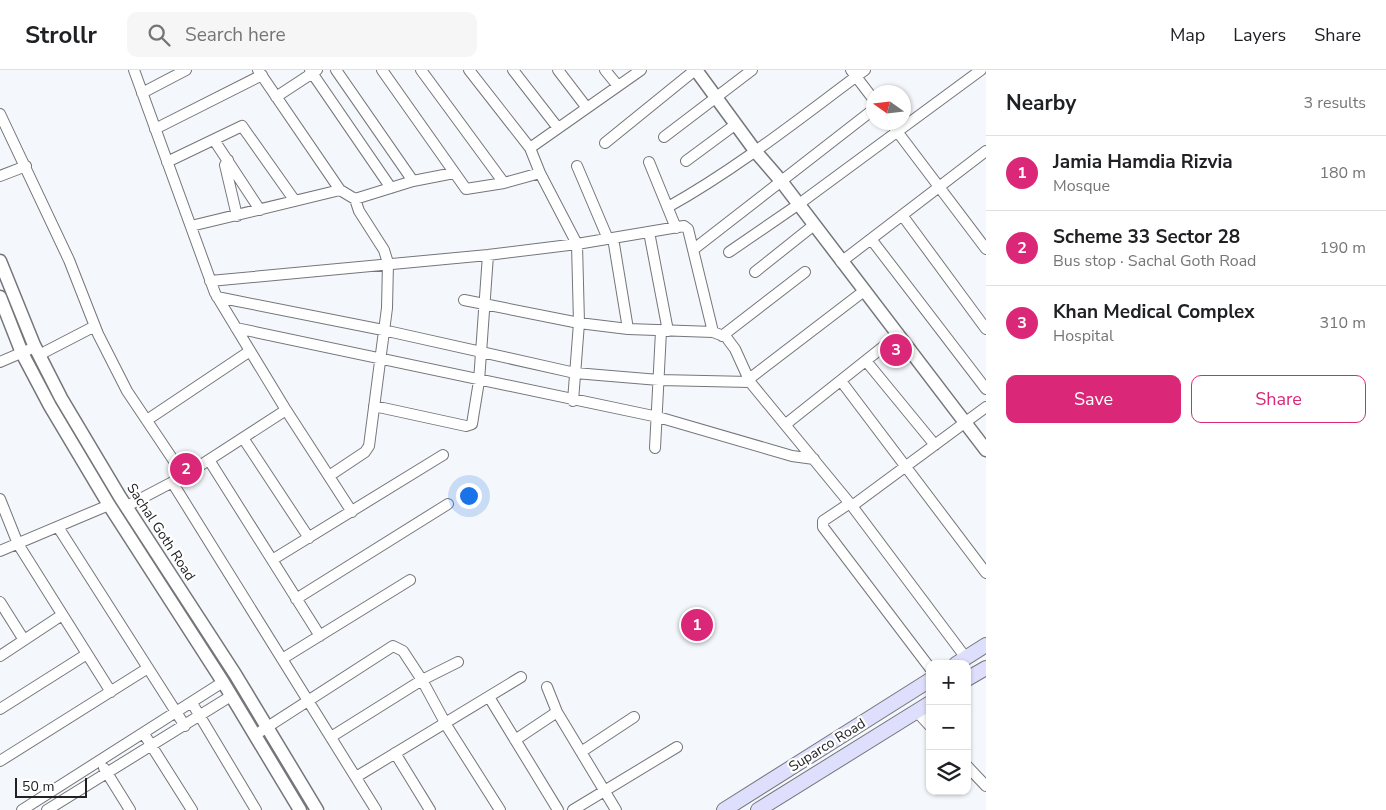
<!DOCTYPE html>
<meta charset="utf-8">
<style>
body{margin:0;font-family:"Nunito Sans",sans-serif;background:#f6f6f6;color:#202124}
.controls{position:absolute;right:15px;bottom:15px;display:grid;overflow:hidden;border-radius:10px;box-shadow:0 1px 4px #0004}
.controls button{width:45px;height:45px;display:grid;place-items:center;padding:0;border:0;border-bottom:1px solid #e0e0e0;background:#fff;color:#202124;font:25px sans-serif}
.compass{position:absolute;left:866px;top:15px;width:45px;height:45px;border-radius:50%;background:#fff;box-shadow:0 1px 4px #0004;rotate:284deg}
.scale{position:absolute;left:15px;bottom:12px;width:72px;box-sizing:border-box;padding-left:5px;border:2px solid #212123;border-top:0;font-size:14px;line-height:18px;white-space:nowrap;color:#212123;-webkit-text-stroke:4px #fff;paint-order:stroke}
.you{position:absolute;left:468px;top:425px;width:18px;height:18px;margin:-12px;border:4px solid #fff;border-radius:50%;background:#1a73e8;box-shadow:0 0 0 8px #1a73e833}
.badge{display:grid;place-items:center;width:32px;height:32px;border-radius:50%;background:#db2777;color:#fff;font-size:16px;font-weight:700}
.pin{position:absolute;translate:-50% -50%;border:2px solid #fff;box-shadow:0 1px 5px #0006}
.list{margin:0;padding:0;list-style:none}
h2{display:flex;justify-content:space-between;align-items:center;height:65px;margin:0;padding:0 20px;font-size:21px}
h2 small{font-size:16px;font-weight:400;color:#757577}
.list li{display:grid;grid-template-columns:32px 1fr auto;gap:15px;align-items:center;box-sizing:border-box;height:75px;padding:0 20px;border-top:1px solid #e0e0e0}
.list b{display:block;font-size:19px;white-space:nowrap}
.list p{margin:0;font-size:16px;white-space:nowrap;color:#757577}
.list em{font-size:16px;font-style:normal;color:#757577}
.actions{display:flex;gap:10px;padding:15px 20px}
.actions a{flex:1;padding:11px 0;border:1px solid #db2777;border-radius:10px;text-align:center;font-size:18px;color:#db2777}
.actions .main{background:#db2777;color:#fff}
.icon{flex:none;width:28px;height:28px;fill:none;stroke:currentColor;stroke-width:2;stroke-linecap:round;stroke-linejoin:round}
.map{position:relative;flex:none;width:986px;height:740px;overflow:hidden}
header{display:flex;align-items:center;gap:30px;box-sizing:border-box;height:70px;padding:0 25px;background:#fff;border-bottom:1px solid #e0e0e0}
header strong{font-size:24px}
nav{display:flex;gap:28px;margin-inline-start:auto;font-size:18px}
.search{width:350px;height:45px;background:#f6f6f6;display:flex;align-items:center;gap:12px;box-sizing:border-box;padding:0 18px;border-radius:10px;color:#757577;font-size:19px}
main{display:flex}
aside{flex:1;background:#fff}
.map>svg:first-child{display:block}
</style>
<header>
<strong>Strollr</strong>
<div class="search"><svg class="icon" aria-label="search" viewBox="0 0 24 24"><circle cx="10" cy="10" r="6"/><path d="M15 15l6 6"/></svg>Search here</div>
<nav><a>Map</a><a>Layers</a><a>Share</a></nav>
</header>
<main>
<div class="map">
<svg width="986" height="740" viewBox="0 0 986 740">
<rect width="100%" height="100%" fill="#f4f7fb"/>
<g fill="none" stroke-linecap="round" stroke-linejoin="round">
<g stroke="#75767a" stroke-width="12">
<path id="minor" d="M 134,0 L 215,223 L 286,340 L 352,442
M 258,0 L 340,120
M 310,0 L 391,118
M 336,0 L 413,111 L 454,103
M 382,0 L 466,119 L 504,113 L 540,103 L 577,174 L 579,253 L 573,331
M 421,0 L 504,113
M 469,0 L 530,78
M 513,0 L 558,58
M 558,0 L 587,38
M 605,0 L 618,16
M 851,0 L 874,30
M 142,23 L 186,0
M 276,27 L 317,0
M 0,44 L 69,190 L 98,264 L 127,321 L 184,406
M 890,52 L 986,179
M 155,59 L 262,5
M 664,67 L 752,0
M 214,70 L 260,140
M 605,73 L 695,0
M 228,90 L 225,95 L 237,146
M 686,91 L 736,54
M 167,92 L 242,56 L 295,131
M 649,92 L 676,158
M 577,96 L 608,169
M 540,103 L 530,78 L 641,0
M 0,106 L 26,96
M 668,137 C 738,98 800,48 865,0
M 902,145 L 986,259
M 191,156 L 340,120 L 355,129 L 413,111
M 649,162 L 668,261
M 613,168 L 628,259
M 871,169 L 986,319
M 694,179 L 874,39
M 729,182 L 799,134 L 981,0
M 841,192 L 986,81
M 755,202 L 814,155
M 210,211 L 488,185 L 577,174 L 684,156 L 688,159 L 713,262
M 217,227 L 383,260 L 575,303 L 659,310 L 750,312
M 464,230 L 579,253 L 628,259 L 713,262 L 726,267 L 735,279 L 750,312 L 852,436 L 966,588
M 236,258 L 658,347 L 792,386 L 814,389
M 722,266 L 805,202
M 39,285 L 95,256
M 866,291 L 935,375
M 0,292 L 35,277
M 749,309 L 864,221
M 841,311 L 986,503
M 374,336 L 466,356 L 472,354 L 479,311 L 488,185
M 147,350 L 250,281
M 786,354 L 898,265
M 243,368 L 309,468
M 655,378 L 661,261
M 209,390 L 320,566
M 329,406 L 365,382 L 369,376 L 387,238 L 388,193 L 384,180 L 359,141 L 355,129
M 172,412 L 376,740
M 0,429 L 18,474 L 111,622
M 850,433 L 823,451 L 823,457 L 930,598
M 127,436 L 184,406 L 286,340
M 852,436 L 986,337
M 58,457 L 185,656
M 0,481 L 109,435
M 272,490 L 443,385
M 296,529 L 448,434
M 0,532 L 24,570
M 0,586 L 62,545
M 282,589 L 410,510
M 547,617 L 557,642 L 616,740
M 489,627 L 558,740
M 192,633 L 256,740
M 0,639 L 87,584
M 917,642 L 930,656
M 144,664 L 192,740
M 255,665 L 393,576 L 403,581 L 422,610 L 448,658 L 500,740
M 331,667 L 422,610 L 458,592
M 515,670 L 557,642
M 581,682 L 634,647
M 395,683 L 430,740
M 0,691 L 148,598
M 967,696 L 986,716
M 104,698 L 130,740
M 356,707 L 521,607
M 22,740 L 223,612
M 47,740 L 231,626
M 573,740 L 677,677"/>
</g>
<g stroke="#75767a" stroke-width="15">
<path id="tertiary" d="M 696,0 L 756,82 L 781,111 L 986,380
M 0,191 L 34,275 L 61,328 L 120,427 L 235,604 L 317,740
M 0,227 L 22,283 L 50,336 L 109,435 L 223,612 L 300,740"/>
</g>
<g stroke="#75767a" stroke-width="16">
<path id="secondary" d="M 956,594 L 986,575
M 967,609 L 986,598
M 724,740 L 930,610
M 758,740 L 930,633"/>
</g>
<use href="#minor" stroke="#fff" stroke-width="10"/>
<use href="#tertiary" stroke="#fff" stroke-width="12"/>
<use href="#secondary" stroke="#dedffd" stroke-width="14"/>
</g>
<g text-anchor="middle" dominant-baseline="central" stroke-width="4.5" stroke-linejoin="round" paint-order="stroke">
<g font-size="14" fill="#212123" stroke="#fff">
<text transform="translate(161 462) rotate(57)">Sachal Goth Road</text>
<text transform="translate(827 675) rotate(-32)">Suparco Road</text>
</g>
</g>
</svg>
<div class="controls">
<button>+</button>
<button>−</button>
<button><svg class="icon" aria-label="layers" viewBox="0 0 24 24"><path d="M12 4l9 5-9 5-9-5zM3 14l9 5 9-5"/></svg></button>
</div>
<svg class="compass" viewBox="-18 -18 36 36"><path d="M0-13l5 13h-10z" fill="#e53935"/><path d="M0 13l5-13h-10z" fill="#757577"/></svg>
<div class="scale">50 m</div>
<div class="you"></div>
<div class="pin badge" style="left:697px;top:555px">1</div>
<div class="pin badge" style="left:186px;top:399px">2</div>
<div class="pin badge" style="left:896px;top:280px">3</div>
</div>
<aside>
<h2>Nearby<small>3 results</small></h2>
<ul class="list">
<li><span class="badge">1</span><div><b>Jamia Hamdia Rizvia</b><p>Mosque</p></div><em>180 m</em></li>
<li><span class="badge">2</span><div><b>Scheme 33 Sector 28</b><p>Bus stop · Sachal Goth Road</p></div><em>190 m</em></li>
<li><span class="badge">3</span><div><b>Khan Medical Complex</b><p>Hospital</p></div><em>310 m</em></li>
</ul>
<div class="actions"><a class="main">Save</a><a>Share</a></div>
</aside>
</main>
